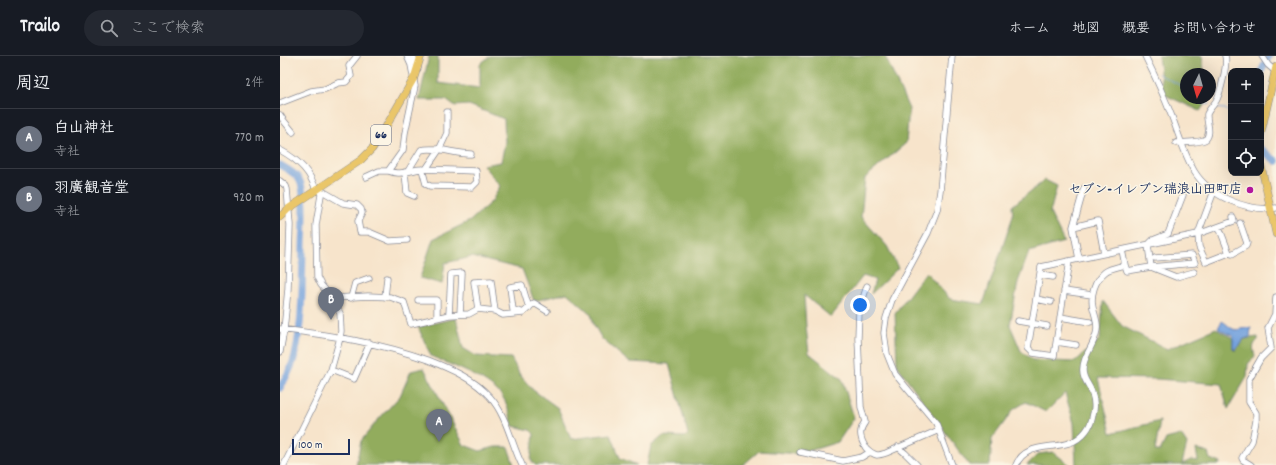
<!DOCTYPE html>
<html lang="ja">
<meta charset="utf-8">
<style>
body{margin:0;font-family:Dekko,"Klee One",sans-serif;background:#242831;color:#f1f3f6}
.controls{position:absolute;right:12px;top:12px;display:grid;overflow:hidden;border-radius:8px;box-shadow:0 4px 16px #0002}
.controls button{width:36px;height:36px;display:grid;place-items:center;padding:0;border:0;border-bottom:1px solid #363941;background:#171b24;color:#f1f3f6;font:20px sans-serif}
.compass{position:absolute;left:900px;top:12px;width:36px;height:36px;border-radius:50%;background:#171b24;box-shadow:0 4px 16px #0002;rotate:185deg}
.scale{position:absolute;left:12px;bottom:10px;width:58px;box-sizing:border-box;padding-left:4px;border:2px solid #1b2f5e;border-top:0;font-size:11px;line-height:14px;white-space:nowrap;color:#1b2f5e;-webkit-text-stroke:3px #fcf5e5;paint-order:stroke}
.you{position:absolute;left:580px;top:249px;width:14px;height:14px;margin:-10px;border:3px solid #fff;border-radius:50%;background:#1a73e8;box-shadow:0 0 0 6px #1a73e833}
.badge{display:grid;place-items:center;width:26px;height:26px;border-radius:50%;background:#2563eb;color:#fff;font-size:13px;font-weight:700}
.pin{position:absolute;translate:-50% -33px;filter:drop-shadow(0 1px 2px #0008)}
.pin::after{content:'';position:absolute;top:21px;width:14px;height:12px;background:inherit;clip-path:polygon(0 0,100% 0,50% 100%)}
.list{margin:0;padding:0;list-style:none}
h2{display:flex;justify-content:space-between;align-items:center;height:52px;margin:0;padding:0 16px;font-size:17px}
h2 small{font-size:13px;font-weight:400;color:#9ea1a6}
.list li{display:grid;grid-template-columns:26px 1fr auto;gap:12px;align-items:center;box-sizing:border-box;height:60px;padding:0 16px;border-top:1px solid #363941}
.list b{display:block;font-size:15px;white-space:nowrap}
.list p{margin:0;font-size:13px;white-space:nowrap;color:#9ea1a6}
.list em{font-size:13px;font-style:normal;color:#9ea1a6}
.icon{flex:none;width:22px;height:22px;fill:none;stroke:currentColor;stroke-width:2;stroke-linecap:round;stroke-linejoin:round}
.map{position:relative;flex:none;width:996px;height:409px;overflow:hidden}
header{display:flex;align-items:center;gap:24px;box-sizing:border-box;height:56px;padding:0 20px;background:#171b24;border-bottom:1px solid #363941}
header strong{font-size:19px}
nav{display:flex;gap:22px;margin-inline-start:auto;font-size:14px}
.search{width:280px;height:36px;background:#242831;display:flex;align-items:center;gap:10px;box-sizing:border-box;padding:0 14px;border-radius:22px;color:#9ea1a6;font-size:15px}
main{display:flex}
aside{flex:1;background:#171b24}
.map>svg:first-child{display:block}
</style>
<header>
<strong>Trailo</strong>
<div class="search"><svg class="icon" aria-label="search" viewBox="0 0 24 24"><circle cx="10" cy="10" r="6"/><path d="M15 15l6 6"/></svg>ここで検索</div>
<nav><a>ホーム</a><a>地図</a><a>概要</a><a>お問い合わせ</a></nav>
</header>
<main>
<aside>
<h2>周辺<small>2件</small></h2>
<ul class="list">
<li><span class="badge" style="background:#6b7280">A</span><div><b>白山神社</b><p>寺社</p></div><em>770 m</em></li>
<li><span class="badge" style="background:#6b7280">B</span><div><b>羽廣観音堂</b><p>寺社</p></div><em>920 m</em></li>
</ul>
</aside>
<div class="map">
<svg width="996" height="409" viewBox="0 0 996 409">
<rect width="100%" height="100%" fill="#fcf5e5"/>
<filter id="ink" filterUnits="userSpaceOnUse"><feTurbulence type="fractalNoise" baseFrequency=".025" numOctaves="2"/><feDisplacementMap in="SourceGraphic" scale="8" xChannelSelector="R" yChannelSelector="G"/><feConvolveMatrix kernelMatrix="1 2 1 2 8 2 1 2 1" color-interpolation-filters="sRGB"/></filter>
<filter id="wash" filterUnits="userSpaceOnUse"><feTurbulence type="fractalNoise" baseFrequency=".012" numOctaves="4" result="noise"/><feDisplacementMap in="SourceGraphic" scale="16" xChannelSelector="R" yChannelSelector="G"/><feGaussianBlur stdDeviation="0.9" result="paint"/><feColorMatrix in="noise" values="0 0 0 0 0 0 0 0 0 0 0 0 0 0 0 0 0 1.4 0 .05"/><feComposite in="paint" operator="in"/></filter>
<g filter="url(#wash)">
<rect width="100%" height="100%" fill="#f7e4cb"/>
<path fill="#92ac5d" stroke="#566e5e" d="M 149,0 L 158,0 L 158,27 L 200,32 L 200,8 L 210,0 L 605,0 L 629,53 L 626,87 L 585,122 L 581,161 L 607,190 L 618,212 L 591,238 L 595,224 L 583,220 L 551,261 L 524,239 L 526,271 L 529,297 L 562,323 L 574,362 L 558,386 L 519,398 L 479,395 L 463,409 L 367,409 L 371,390 L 383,380 L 405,381 L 408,378 L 389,308 L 349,306 L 322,283 L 314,269 L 311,258 L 287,237 L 254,245 L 242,213 L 192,201 L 165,207 L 162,228 L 140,222 L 153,183 L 190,165 L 212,145 L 220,130 L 203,109 L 221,106 L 225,86 L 224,63 L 189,49 L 174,50 L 166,44 L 139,44 Z
M 878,0 L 922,0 L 924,14 L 922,18 L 906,18 L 906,42 L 926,42 L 928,43 L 920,55 L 883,38 Z
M 765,124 L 777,130 L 770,157 L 784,186 L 749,196 L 738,226 L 730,269 L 741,295 L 753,304 L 795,306 L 820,283 L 823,245 L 842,270 L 887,293 L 936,272 L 941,276 L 953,282 L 953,293 L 955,295 L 964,283 L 978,281 L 978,284 C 972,289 973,293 975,300 L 968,308 L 967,321 L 948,353 L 941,328 L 877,323 L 818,322 L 831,377 L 880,365 L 875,395 L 880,395 L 886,383 L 901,379 L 907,388 L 902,408 L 911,404 L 918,405 L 916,393 L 928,397 L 930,403 L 941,407 L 938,409 L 796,409 L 794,367 L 785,337 L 766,356 L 746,346 L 734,353 L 712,383 L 710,409 L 689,409 L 617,309 L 615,257 L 646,216 L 670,243 L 703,248 L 733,160 L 732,150 Z
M 176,262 L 183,292 L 196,300 L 231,302 L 240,319 L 253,334 L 278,352 L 291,383 L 331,378 L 340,402 L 357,409 L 255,409 L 251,404 L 254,378 L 250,374 L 233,370 C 230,360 228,347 221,339 C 206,321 172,310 151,300 L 138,271 Z
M 144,312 L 184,389 L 200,395 L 215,391 L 228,391 L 234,409 L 76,409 L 81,385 L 97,365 L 120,340 L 131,315 Z
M 773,396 L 790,409 L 747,409 L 758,398 Z"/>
<path fill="#74a2dd" stroke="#48689e" d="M 942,265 C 946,267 949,271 953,273 C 958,275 965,271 971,272 L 970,281 L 964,283 L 955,294 L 953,292 L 953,280 L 942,275 L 938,272 Z"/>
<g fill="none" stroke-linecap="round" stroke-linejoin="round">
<path stroke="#74a2dd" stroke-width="1" d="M 878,18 L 898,28 L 906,35
M 914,42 L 922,48 L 930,48
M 935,52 L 945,53 L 951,57"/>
<path stroke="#74a2dd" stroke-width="7" d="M 981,16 L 989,0
M 981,93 L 996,105
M 0,109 C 7,113 15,117 19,123 C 27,137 23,176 23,193 C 22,228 23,264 15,299 C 13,310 6,321 0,332"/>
</g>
</g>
<g filter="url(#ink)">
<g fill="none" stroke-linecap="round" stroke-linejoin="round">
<g stroke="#898a94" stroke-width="7">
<path id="minor" d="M 127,0 L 131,9 L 135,30 L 125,77 L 123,94 L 108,115 C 111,116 115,117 118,117 C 126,118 133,113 142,113 L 196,115 L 197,126 L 192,131 L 150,130 L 146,128 L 142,113
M 133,0 L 138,12
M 672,0 L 660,135 L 657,154 L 648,177 L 612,244 L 606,262 L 604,277 L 607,298 L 615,318 L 656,367 L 672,409
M 865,0 C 875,20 884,40 892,61 C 899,79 904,98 914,115 C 929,140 967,156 996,152
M 982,0 L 988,9 L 995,15
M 0,47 L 31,35 L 45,33 L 58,27 L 66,26 L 71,20 L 69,10 L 77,0
M 0,59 L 4,65 L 13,76
M 896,87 C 903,86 921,87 926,83 C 932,77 926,65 927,58 C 929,53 933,50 936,45 C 940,38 948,8 945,0
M 0,94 C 17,103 31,115 36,135
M 146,113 L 159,94 L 167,77 L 167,56
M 128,115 L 141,94 C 156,90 175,98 191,98
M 125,116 L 127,137 L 134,140
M 86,121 L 99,115 L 108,115
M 0,125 L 6,130 L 7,133 L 10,169 L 8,233 L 4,274 L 0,296
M 40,133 L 41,139 L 36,169 L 37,221 L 41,229 L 48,237 L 56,242 L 88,240 L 110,241 L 124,246 L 131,268 L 169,259 L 189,258 L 198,253 L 215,255 L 223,259 L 243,257 L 254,247 L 267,255
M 41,135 L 44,136 L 63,147 L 77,149 L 81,153 L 82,157 L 78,165 L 80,176 L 89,176 L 110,185 L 127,184
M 903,139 L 888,178 L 873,184 L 868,189 L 871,211 L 896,221 L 914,216
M 953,161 L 954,165 L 918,178 L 919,191 L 926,206 L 949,197 L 952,198 L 966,190 L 967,187 L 960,167
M 793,171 L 818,165 L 824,197
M 939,171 L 949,197
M 799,203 L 793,171 L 804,132
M 789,205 L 761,211 L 748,292 L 753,297 L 774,300 L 789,205 L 918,178 L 934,135
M 845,209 L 847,215 L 871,211 L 915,207 L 912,199 L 875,202
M 760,219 L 773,221
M 587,230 L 579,255 L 578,282 L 581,351 L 585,366 C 578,375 580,383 586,392 C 589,395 592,398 597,399 C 600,399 603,398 606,397 L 659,374
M 784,235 L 812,239
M 105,241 L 107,222
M 71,242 L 75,227 L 89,222
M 756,243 L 771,246
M 138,244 L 157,244 L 157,262
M 198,253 L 194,226 L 211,225 L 215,255
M 241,256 L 233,254 L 230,231 L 242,229 L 249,252
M 169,259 L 171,218 L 182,217 L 180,258
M 780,261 L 810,266
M 738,265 L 767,270
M 0,273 C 50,279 100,287 148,304 C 171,313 194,323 210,341 C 227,360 231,387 242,409
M 777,286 L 796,289
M 51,314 L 74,323 L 90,287
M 618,391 L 625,397 L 637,409
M 520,396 L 563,405 L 582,401 L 590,396
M 4,409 L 51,314 L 60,282 L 61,275 L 60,257 L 55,249 L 56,242
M 736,409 C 745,387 771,393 789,387 C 796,385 802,380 806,375 C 810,370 812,365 813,358 C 815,352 814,343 812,337 C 810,329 803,324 803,315 C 802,302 813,291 816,278 C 819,269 815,260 813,252 C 810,239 815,224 825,216 C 830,212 839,211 845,209 L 842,194
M 971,409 L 963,404 L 962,402 L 972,385 L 976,365 L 976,357 L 969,346 L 969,323 L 981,302 L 991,292 L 988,272 L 995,258 L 996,241"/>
</g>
<g stroke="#898a94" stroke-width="8">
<path id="major" d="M 981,77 L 996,11
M 981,109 L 996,178
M 0,161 L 8,153 L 81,104 L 92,93 L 104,74 L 134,22 L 141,0"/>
</g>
<use href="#minor" stroke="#fff" stroke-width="5.5"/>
<use href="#major" stroke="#eac669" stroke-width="7"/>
</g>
</g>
<circle fill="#b5179e" stroke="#fcf5e5" stroke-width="1.5" cx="970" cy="134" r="4"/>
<g text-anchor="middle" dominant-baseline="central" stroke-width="3" stroke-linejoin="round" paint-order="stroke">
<rect fill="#fcf5e5" stroke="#5e6a86" stroke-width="1" x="91" y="69" width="20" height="20" rx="3"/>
<g font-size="12" font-weight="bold" fill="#1b2f5e">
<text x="101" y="79">66</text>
</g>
<g font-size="13" font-weight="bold" fill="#1b2f5e" stroke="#fcf5e5" text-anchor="end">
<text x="962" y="134">セブン-イレブン瑞浪山田町店</text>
</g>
</g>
</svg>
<div class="controls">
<button>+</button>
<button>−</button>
<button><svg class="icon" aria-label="locate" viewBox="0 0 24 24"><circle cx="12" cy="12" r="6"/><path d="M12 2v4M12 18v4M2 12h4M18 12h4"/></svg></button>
</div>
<svg class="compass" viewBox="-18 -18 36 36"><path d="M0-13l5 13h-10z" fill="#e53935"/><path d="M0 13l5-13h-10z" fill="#9ea1a6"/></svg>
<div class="scale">100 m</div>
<div class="you"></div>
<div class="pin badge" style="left:159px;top:386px;background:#6b7280">A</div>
<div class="pin badge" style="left:51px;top:264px;background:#6b7280">B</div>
</div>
</main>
